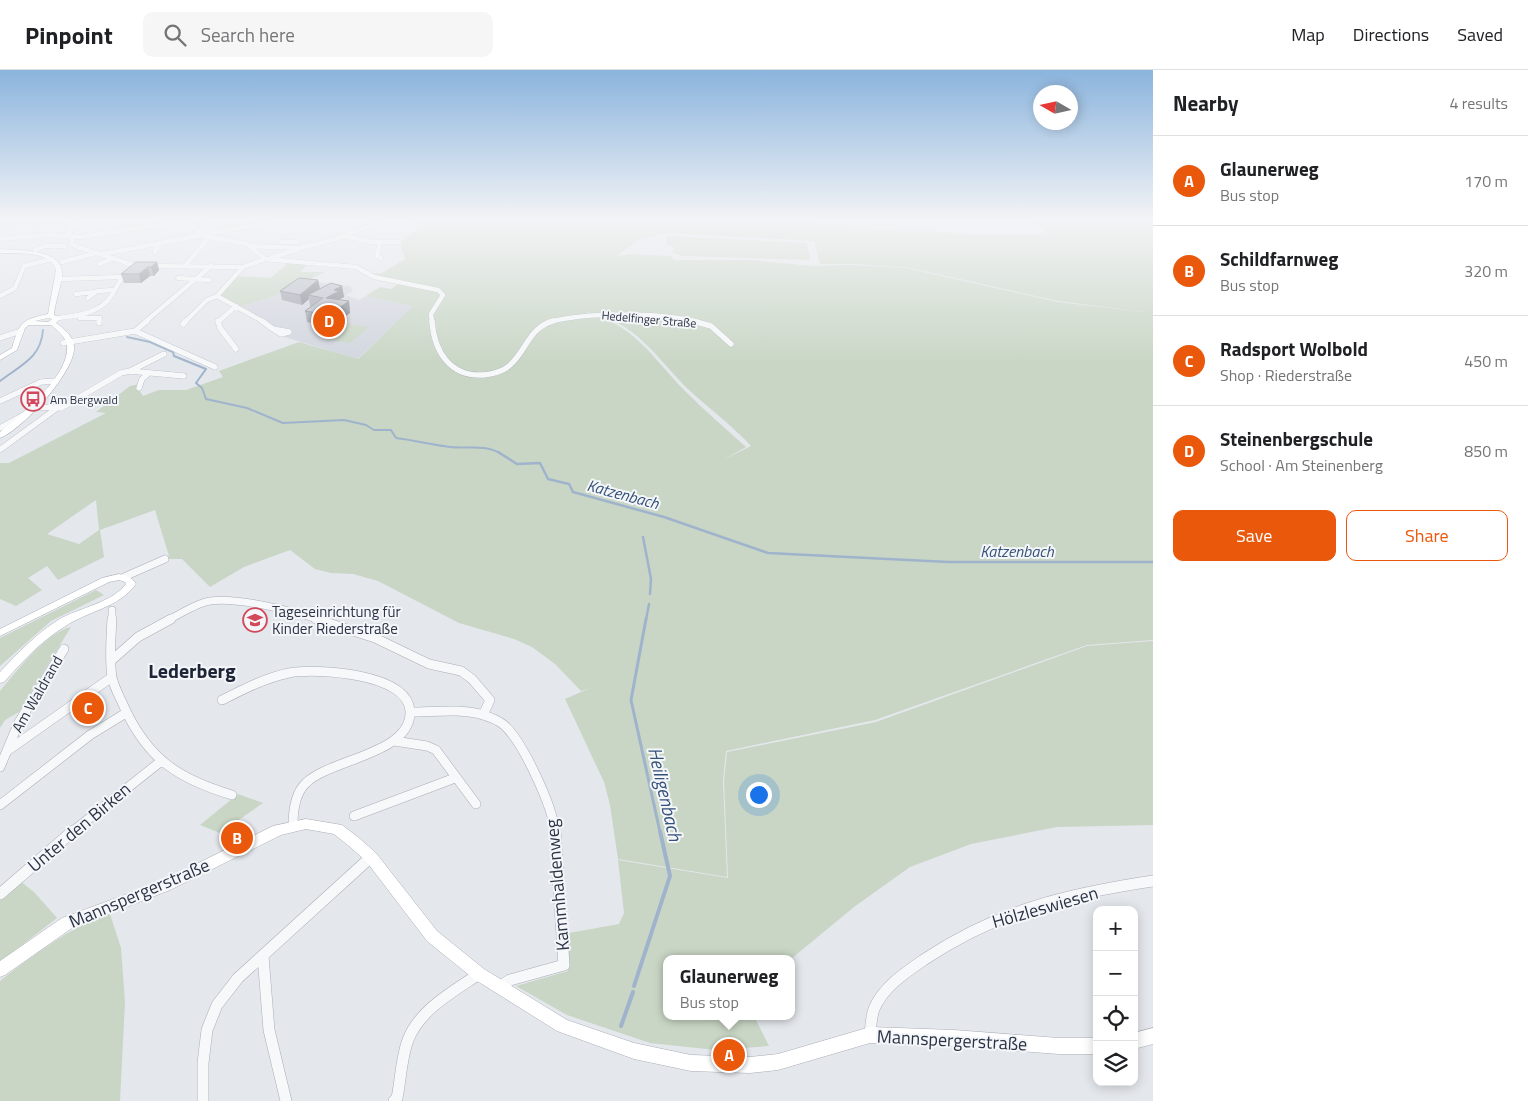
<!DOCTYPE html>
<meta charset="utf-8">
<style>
body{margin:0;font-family:"Titillium Web",sans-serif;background:#f6f6f6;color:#202124}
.controls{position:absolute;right:15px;bottom:15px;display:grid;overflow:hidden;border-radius:10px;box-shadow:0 2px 12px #0003}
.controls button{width:45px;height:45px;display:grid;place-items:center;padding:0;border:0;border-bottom:1px solid #e0e0e0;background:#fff;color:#202124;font:25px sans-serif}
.compass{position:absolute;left:1033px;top:15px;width:45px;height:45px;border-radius:50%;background:#fff;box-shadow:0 2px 12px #0003;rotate:279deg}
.you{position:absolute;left:758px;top:724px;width:18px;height:18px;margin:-12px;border:4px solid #fff;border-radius:50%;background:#1a73e8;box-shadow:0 0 0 8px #1a73e833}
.badge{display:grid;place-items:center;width:32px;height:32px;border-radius:50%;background:#ea580c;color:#fff;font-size:16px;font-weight:700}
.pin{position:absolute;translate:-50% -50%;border:2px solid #fff;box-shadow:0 1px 5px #0006}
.popup{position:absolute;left:663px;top:885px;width:132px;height:65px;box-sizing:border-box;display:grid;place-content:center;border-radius:10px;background:#fff;filter:drop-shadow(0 1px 4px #0005);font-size:16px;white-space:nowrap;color:#757577}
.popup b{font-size:19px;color:#202124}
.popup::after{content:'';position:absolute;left:50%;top:100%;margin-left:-10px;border:10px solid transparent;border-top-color:#fff}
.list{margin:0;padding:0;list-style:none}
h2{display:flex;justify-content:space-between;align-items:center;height:65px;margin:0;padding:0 20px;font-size:21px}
h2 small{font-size:16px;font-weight:400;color:#757577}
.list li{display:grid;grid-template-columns:32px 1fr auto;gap:15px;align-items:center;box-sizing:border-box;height:90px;padding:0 20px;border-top:1px solid #e0e0e0}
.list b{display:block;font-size:19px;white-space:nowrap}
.list p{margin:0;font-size:16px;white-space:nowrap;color:#757577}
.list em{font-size:16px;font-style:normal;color:#757577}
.actions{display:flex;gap:10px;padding:15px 20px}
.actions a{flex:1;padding:11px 0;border:1px solid #ea580c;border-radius:10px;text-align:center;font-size:18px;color:#ea580c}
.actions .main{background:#ea580c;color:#fff}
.icon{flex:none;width:28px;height:28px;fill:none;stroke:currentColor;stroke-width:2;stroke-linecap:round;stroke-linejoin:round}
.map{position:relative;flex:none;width:1153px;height:1031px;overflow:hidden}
header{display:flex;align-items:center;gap:30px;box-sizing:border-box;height:70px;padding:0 25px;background:#fff;border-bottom:1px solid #e0e0e0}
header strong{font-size:24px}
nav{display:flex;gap:28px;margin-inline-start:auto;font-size:18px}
.search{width:350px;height:45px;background:#f6f6f6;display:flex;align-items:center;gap:12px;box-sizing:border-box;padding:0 18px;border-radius:10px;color:#757577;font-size:19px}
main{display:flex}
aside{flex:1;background:#fff}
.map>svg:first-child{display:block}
</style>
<header>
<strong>Pinpoint</strong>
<div class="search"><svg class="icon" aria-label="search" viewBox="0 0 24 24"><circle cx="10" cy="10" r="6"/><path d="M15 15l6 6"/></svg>Search here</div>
<nav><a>Map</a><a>Directions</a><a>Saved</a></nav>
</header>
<main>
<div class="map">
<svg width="1153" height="1031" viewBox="0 0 1153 1031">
<rect width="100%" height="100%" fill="#e4e7ec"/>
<path fill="#d2d6de" d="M 316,212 L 350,216 L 353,221 L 346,225 L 359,230 L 366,226 L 414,236 L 357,289 L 285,267 L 240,237 Z"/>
<path fill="#c9d6c5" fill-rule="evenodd" d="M 79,148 L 51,155 L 31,156 L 32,154 L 0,157 L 0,149 L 5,148 Z
M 413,148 L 743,148 L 896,161 L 934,161 L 965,165 L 1045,165 L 1046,167 L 1048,164 L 1028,148 L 1153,148 L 1153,570 L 1087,575 L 875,650 L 726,681 L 723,711 L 727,807 L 618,789 L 610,735 L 604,712 L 565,629 L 590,618 L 581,621 L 555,594 L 532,577 L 514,569 L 459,553 L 378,511 L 353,504 L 331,503 L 315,499 L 290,480 L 244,497 L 210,517 L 182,489 L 165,489 L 169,486 L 155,440 L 100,460 L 104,487 L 58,510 L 47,496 L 28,508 L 42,520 L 16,536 L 0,529 L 0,393 L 9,393 L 106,343 L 96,342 L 130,316 L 140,314 L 139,320 L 143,326 L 159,320 L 186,320 L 223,307 L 219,301 L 299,272 L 358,289 L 413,236 L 366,226 L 380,217 L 391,219 L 401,212 L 368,204 L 382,203 L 405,189 L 400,172 L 413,162 L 429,156 L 407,149 ZM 668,163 L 814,171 L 820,194 L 856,194 L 910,198 L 1058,231 L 1144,242 L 1058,232 L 906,198 L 853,195 L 812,196 L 752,190 L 674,190 L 671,186 L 630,184 L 617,186 L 638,170 ZM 590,239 L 588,245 C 633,247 658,290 688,319 C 708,338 732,355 751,376 L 723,390 L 746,377 C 725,358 704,340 684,320 C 656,292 629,247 586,246 ZM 96,430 L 99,460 L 79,474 L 47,464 Z
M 667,166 L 807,173 L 810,190 L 683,186 L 673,183 L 674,177 L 666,174 Z
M 289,192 L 308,194 L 300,202 L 325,202 L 277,225 L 240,237 L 222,231 L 218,222 L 234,206 L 271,208 Z
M 345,254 L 369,257 L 350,273 L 325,269 Z
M 96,520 L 104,525 L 51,551 L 0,596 L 0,568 Z
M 71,557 L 19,642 L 5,650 L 0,658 L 0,621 C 16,602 46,562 71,557 Z
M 1153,571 L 1153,755 L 1057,757 L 971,774 L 910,797 L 854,837 L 791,889 L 666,889 L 666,946 L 754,946 L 769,976 L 716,980 L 650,973 L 567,945 L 516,916 L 568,901 L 569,863 L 619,854 L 624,843 L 618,790 L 728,808 L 724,711 L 727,682 L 876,652 L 1087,576 Z
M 238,724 L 263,733 L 220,763 L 200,755 Z
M 20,811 L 34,822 L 57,848 L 0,892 L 0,830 Z
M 109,841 L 121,878 L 125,932 L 120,1031 L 0,1031 L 0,911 C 35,883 69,860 109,841 Z"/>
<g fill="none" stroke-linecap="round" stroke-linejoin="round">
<path stroke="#9fb4cc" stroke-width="2" d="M 127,267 L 150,272 L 173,282 L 174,286 L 206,299 L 196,313 L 202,318 L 206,329 L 247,338 L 283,353 L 344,350 L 366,355 L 374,360 L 391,360 L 396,368 C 414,370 432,375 450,377 C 467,379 485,374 500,383
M 0,311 C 21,295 41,288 43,260"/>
<path stroke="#9fb4cc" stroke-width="2.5" d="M 498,382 L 517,394 L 540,393 L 548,409 L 569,414 L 573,422 L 664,447 L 768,483 L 948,492 L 1153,492
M 643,467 L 651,509 L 650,524
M 646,550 L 649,534"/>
<path stroke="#9fb4cc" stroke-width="3" d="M 646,549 L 631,630 L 660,762"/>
<path stroke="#9fb4cc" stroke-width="4" d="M 634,916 L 670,806 L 660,761
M 621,956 L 633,922"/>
<g stroke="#a9aeb7" stroke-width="5">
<path id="street-far4" d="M 186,151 L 204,166 L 247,174 L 265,189 L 356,197 L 374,207 L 438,220 L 443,225 L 431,244 L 432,252
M 66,166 L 82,148
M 343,166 L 371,172 L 399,172
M 72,167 L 72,174 L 75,176 L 136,196 L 243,197 L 265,189
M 0,169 L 46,165 L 81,167 L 206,148
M 282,172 L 297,172
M 380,172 L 377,186 L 381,188
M 250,176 L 300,178 L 333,170 L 389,148
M 35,180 L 45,176 L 65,176
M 155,182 L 159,173
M 103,184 L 291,148
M 271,188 L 298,179
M 62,192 L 96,183
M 99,194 L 114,188
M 185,196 L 209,167
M 243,197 L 217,226 L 264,252
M 178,208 L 210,210
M 60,209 L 121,207
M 76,224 L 95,222
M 0,226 L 15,218 L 24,196 L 52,189
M 88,228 L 97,221 L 114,220
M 58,248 C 77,246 101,243 112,225 C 117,217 120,208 128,202
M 80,248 L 100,248 L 99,252
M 145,252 L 211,196
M 185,252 L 207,230 L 217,226
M 218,252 L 236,236
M 549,252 C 587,242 660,242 698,252"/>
</g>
<g stroke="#a9aeb7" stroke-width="6">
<path id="street-far3" d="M 218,251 L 220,258 L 236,279
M 262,251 L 273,259
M 432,251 C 434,281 450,307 483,305 C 492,304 502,302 509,296 C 527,281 528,258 553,251
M 693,251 L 711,256 L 731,274
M 99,253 L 99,251
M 183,254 L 186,251
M 273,259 L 289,262 L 281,264 Z
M 135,261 L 215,297
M 0,268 L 21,261
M 63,273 L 135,261 L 147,251
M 130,301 L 164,284
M 139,318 L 142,309 L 148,304
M 0,331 L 41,312 L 56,311
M 34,337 L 61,338 L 121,303 L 130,301 L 184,306
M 0,358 L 29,342
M 1,379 L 57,338"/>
</g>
<g stroke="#a9aeb7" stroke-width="8">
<path id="street-far2" d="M 124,507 L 165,489
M 112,550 L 112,540
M 168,550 C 181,544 196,533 210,531 C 238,527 293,541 320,550"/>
</g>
<g stroke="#a9aeb7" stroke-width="10">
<path id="street-far1" d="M 112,549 C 111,568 109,588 112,607 C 114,618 121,629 125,639 C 149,690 179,709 232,725
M 316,549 L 375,568 L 429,594 L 461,601 L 472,609 L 490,630 L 483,645
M 112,590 L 138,567 L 171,549
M 222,630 C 244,619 265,608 289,603 C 316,598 408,603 410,641 C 412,684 330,689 306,713 C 295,723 293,742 293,756
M 410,642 C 434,642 460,638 483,645 C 490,647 499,651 504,655 C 523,672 553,737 555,762
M 394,671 L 427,676 L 436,680 L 476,734
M 7,681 L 112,607
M 0,697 L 19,652 L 64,579
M 0,735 L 90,665 L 126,643
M 354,746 L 455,708
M 72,762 L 160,692"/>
</g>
<g stroke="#a9aeb7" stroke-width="12">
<path id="street" d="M 0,824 L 73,761
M 263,886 L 269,960 L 286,1031
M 499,917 L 510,910 L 564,895 L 555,761
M 870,965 C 871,956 871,947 874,939 C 883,917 906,902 925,889 C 999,840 1067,824 1153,811
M 203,1031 L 203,993 L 207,960 L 217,935 L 238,908 L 371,787
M 394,1031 L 397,1028 C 401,1009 401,988 408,970 C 419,940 454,921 479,904"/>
</g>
<g stroke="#a9aeb7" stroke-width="1">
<path id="secondary" d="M 0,179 C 19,181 66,178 62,207 C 60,220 55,232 54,245 L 61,248 L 56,253 C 63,258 74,266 74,277 C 76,301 22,360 0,368 L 0,362 C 21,346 70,305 67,276 C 66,267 58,261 51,255 L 29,255 L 25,258 L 17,280 L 0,290 L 0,285 L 12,278 C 20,252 21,250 48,244 L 56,200 C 50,180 17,184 0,183 ZM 48,248 L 52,249 L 48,252 L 35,251 Z
M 119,504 C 127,506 132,507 136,514 C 119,538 87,541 64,557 C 41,571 22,592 4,612 L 0,613 L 0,602 C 18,583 36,564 58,550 C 78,538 112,533 126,514 L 125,512 L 119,510 L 109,512 L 0,566 L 0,559 L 102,508 Z
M 306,749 L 342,755 L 359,768 L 376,783 L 437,861 L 484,899 L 567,950 L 634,973 L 691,985 L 750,987 L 778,984 L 870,957 L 954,960 L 1059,968 L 1097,968 L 1097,984 L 1059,984 L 954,976 L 870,973 L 778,1000 L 750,1003 L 691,1001 L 634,989 L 557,961 L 474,909 L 427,871 L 366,791 L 349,776 L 334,764 L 306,759 L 281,765 L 170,820 L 72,858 L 5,905 L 0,907 L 0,891 L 62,848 L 160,812 L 273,756 Z
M 1153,958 L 1153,974 L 1134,979 L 1134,963 Z"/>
</g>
<use href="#street-far4" stroke="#f7f8fa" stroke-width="4.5"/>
<use href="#street-far3" stroke="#f7f8fa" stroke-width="5.5"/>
<use href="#street-far2" stroke="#f7f8fa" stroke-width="7"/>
<use href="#street-far1" stroke="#f7f8fa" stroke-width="9"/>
<use href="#street" stroke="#f7f8fa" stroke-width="11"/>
<use href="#secondary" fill="#fff" fill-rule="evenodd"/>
</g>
<path fill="#a1a5ae" d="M 157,192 L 159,200 L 154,206 L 150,206 L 141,213 L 124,213 L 121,204 Z
M 318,210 L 320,219 L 342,216 L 344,227 L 340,229 L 340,230 L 349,231 L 350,243 L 331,256 L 307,252 L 305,241 L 311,237 L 310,236 L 309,229 L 302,235 L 282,230 L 280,221 Z
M 78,635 L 97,636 L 88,643 L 80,639 Z"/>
<path fill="#83868d" d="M 157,192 L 159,200 L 154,206 L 151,197 Z
M 148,197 L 150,206 L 141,213 L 139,204 Z
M 318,210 L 320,219 L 308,225 L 309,229 L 302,235 L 300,225 Z
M 342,216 L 344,227 L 340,229 L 341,233 L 326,228 L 334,220 Z
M 349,231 L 350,243 L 331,256 L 329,245 Z
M 95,632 L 97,636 L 88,643 L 86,639 Z"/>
<path fill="#bbc0ca" stroke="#83868d" d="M 136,192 L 157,192 L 151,197 L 148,197 L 139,204 L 121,204 Z
M 299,208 L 318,210 L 300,225 L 280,221 Z
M 331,213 L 342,216 L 334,220 L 339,221 L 326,228 L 349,231 L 329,245 L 305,241 L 323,228 L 308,225 Z
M 87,628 L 95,632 L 86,639 L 78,635 Z"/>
<linearGradient id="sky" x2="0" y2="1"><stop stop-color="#8bb4dd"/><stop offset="0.51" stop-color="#f3f4f6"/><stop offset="1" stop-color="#f3f4f6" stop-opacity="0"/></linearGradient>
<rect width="1153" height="293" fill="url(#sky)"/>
<defs>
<g id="bus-ring" transform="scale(1.25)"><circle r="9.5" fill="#f4f6f9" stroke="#d1495b" stroke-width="1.5"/><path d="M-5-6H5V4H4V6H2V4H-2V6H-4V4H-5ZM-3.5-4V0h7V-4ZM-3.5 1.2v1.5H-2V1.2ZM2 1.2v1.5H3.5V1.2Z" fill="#d1495b"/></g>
<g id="school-ring" transform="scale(1.25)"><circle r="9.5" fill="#f4f6f9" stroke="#d1495b" stroke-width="1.5"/><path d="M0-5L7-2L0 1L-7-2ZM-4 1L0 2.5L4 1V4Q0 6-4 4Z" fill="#d1495b"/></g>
</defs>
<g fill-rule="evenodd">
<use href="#bus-ring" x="33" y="329"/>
<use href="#school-ring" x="255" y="550"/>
</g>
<g text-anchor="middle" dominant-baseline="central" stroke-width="4" stroke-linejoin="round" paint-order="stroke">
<g font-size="12" fill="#2b3445" stroke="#f4f6f9">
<text transform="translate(649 249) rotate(5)">Hedelfinger Straße</text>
</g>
<g font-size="12" fill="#2b3445" stroke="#f4f6f9" text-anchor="start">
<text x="50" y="329">Am Bergwald</text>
</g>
<g font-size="15" fill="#2b3445" stroke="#f4f6f9" text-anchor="start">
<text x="272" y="541">Tageseinrichtung für<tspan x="272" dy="17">Kinder Riederstraße</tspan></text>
</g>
<g font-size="15" fill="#2b3445" stroke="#f4f6f9">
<text transform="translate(37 624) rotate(-60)">Am Waldrand</text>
</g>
<g font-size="16" font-style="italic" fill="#34527a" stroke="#f4f6f9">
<text transform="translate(623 424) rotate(15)">Katzenbach</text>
<text x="1017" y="481">Katzenbach</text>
</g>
<g font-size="18" fill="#2b3445" stroke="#f4f6f9">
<text transform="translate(79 757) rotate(-40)">Unter den Birken</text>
<text transform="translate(557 815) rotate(-95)">Kammhaldenweg</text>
<text transform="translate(139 823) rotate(-23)">Mannspergerstraße</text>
<text transform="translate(1045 837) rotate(-16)">Hölzleswiesen</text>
<text transform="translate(952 970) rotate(3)">Mannspergerstraße</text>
</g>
<g font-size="19" font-style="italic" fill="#34527a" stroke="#f4f6f9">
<text transform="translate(666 724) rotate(77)">Heiligenbach</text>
</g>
<g font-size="20" font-weight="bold" fill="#1d2536" stroke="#f4f6f9">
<text x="192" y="600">Lederberg</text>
</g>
</g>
</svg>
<div class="controls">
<button>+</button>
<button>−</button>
<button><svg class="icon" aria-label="locate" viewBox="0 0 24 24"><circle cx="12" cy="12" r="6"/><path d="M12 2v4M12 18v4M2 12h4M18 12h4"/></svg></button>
<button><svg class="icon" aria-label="layers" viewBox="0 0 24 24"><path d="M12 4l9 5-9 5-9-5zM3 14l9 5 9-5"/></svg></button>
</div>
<svg class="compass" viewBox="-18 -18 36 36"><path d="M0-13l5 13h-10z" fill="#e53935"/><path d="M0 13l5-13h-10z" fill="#757577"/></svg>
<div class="you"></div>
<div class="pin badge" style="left:729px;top:985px">A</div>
<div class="popup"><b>Glaunerweg</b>Bus stop</div>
<div class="pin badge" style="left:237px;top:768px">B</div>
<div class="pin badge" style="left:88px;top:638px">C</div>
<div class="pin badge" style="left:329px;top:251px">D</div>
</div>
<aside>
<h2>Nearby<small>4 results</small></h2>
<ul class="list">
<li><span class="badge">A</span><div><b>Glaunerweg</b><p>Bus stop</p></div><em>170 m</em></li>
<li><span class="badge">B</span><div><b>Schildfarnweg</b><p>Bus stop</p></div><em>320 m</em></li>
<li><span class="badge">C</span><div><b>Radsport Wolbold</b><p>Shop · Riederstraße</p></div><em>450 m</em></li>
<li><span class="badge">D</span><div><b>Steinenbergschule</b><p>School · Am Steinenberg</p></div><em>850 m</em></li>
</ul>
<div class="actions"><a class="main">Save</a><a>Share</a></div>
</aside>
</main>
